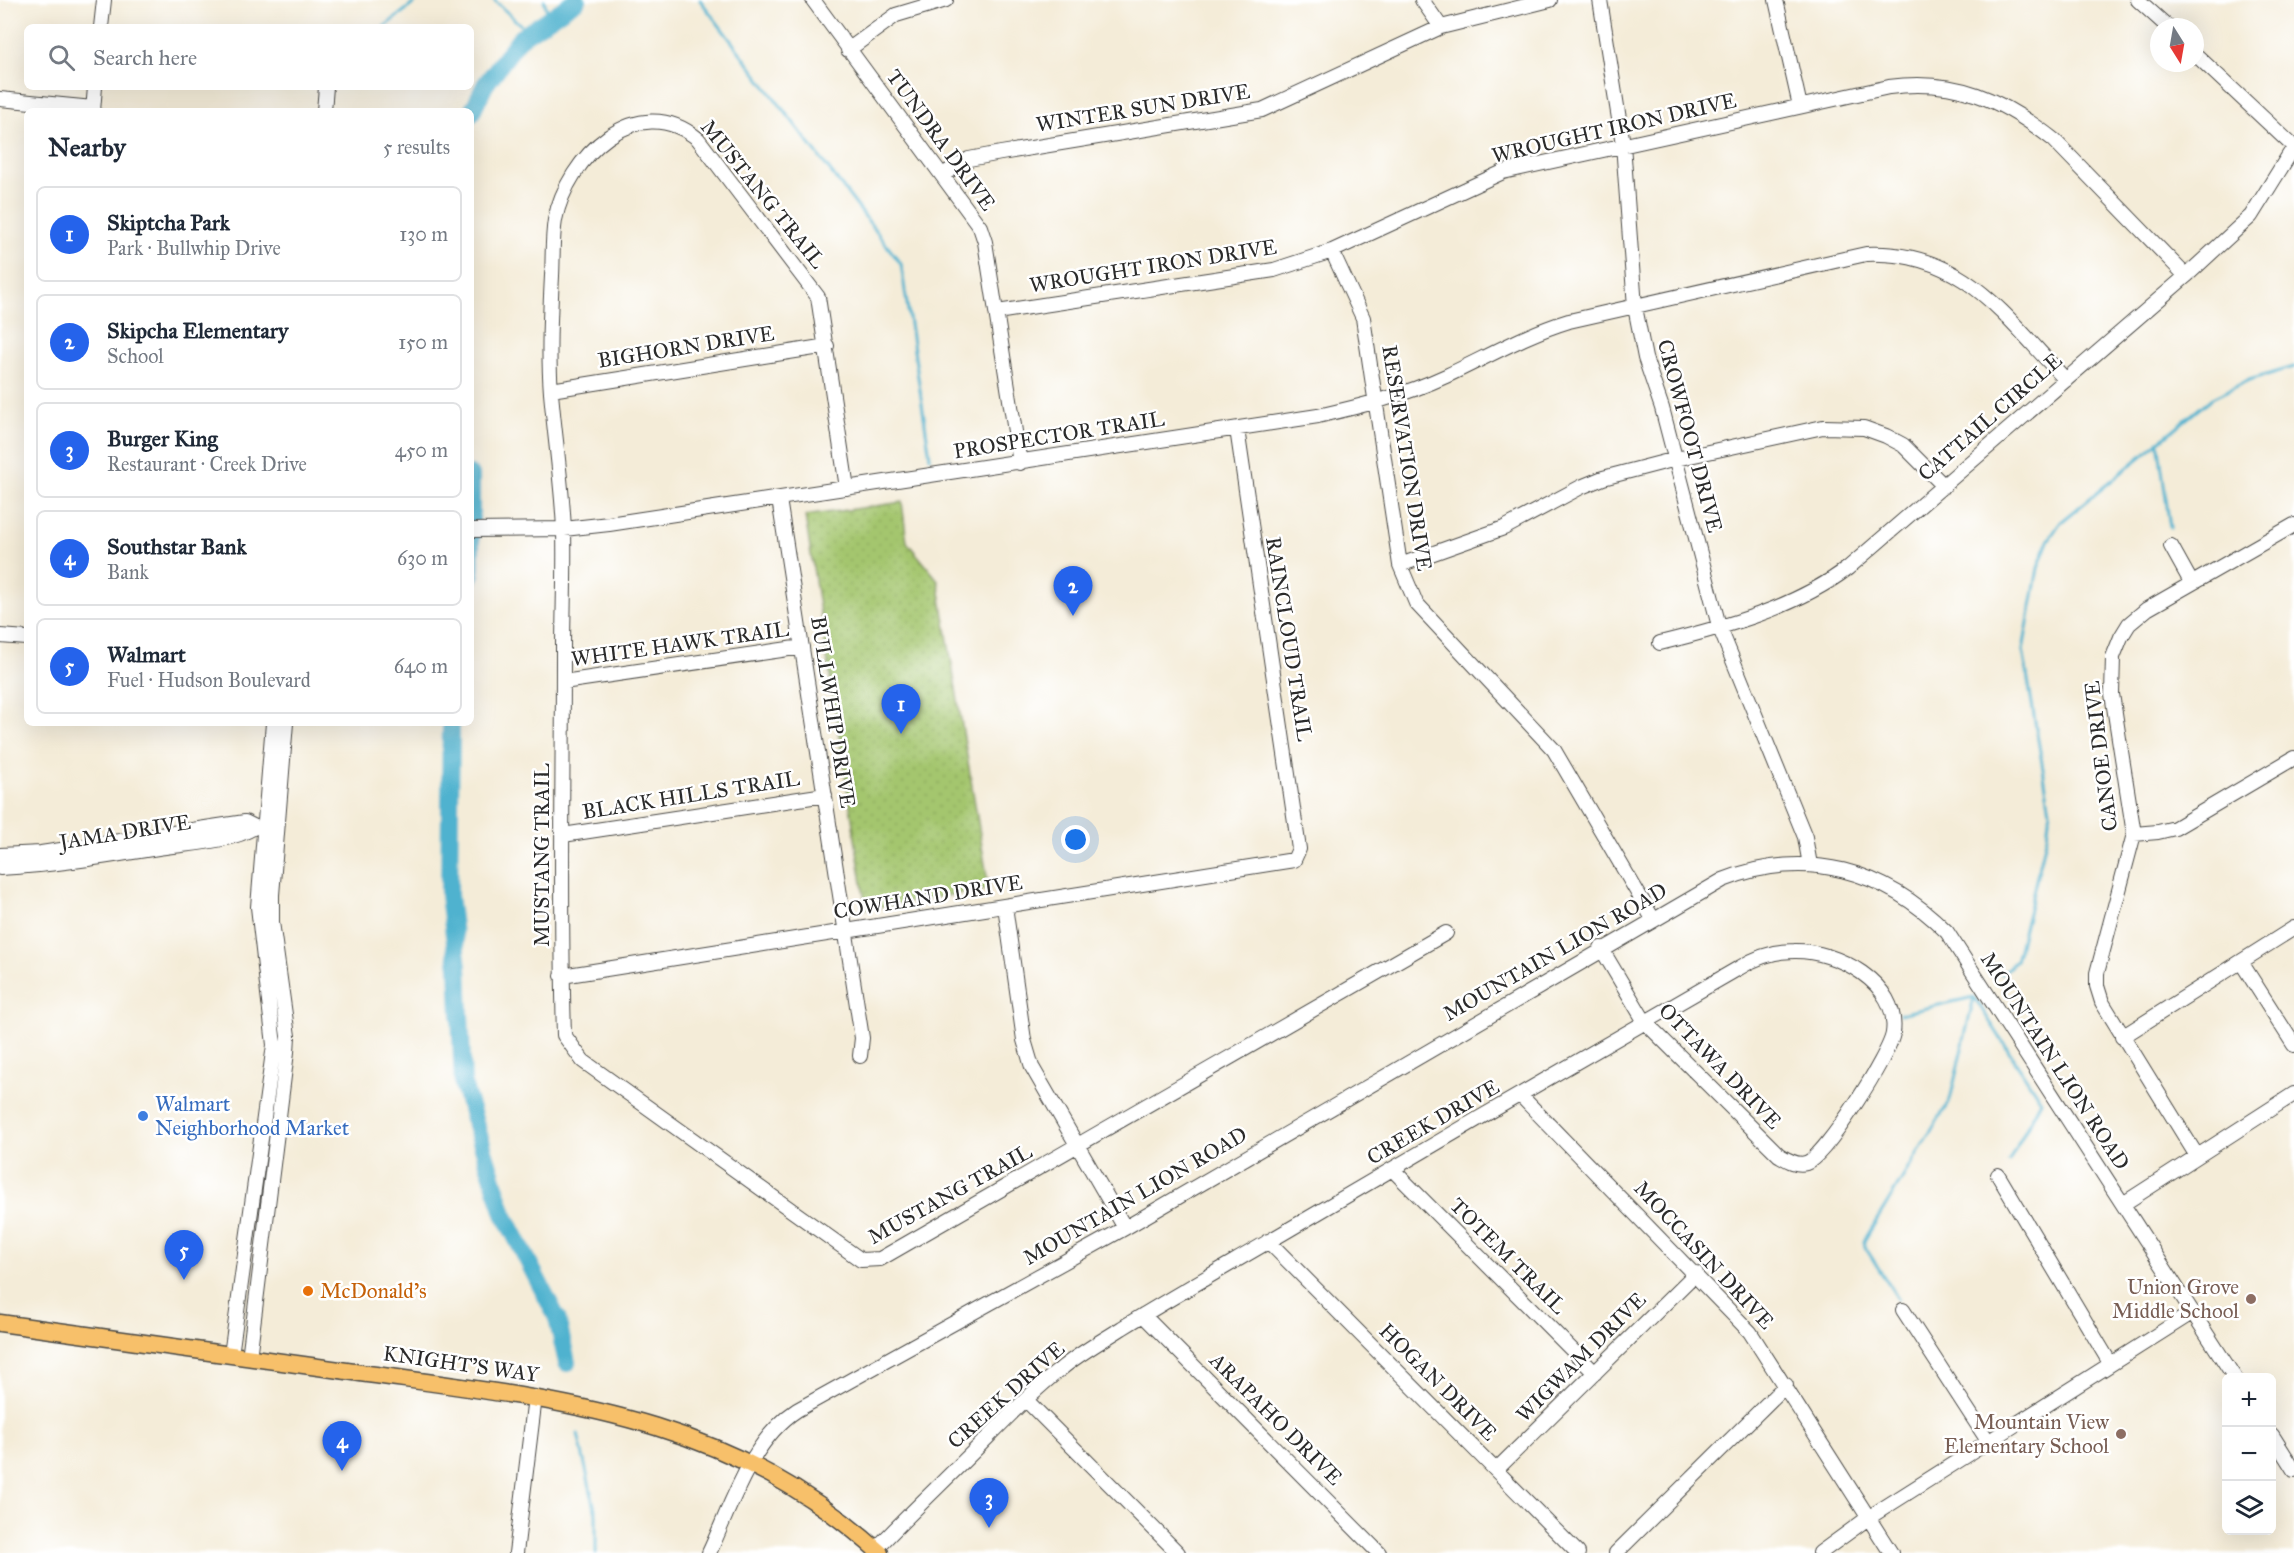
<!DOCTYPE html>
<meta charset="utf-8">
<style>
body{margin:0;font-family:"IM FELL Great Primer",serif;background:#f6f6f7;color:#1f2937}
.controls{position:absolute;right:18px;bottom:18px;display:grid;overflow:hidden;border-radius:9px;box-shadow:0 6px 24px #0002}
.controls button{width:54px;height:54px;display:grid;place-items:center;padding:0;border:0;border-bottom:2px solid #e0e1e3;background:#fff;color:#1f2937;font:30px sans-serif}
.compass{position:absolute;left:2150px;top:18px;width:54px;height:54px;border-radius:50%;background:#fff;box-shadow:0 6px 24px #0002;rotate:169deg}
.you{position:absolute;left:1076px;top:840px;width:21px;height:21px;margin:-15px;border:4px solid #fff;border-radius:50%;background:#1a73e8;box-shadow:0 0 0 9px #1a73e833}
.badge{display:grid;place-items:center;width:39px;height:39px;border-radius:50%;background:#2563eb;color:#fff;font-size:20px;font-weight:700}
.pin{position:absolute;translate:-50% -50px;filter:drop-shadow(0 2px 3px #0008)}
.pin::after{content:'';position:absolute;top:32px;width:21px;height:18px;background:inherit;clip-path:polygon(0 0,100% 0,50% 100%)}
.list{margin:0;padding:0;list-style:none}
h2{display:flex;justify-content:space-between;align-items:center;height:78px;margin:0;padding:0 24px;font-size:26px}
h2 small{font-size:20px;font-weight:400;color:#747a83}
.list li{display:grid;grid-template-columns:39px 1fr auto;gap:18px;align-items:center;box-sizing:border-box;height:96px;margin:0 12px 12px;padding:0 12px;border:2px solid #e0e1e3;border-radius:9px}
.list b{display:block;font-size:22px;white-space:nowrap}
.list p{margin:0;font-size:20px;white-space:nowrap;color:#747a83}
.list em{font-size:20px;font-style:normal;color:#747a83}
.icon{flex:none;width:33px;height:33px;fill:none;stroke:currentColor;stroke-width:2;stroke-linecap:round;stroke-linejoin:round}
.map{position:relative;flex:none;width:2294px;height:1553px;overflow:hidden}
.search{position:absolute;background:#fff;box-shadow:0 6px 24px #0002;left:24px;top:24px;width:450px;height:66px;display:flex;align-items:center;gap:15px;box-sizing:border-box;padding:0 21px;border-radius:9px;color:#747a83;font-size:22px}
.panel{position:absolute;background:#fff;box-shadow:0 6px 24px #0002;left:24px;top:108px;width:450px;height:618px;border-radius:9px}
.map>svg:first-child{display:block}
</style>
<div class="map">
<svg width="2294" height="1553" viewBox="0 0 2294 1553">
<defs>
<pattern id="green-dots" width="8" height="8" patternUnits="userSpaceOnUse" patternTransform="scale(1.5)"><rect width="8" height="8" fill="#a4c66e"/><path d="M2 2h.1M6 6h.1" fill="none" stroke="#8daa5f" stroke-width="1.8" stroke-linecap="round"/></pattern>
</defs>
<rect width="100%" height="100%" fill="#fff"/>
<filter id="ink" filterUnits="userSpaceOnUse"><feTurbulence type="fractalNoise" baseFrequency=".0167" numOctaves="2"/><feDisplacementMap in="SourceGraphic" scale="12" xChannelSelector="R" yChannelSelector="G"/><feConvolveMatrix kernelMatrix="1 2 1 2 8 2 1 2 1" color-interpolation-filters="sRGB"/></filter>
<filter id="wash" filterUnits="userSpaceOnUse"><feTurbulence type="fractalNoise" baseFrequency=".008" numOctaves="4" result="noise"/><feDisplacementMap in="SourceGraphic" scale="24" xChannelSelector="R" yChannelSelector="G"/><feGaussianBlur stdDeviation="1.35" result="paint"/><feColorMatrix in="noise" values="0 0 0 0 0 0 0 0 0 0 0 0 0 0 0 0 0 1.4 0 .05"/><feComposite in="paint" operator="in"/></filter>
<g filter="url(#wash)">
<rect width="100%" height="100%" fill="#f4ecd8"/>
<path fill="url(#green-dots)" stroke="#68784c" stroke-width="1.5" d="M 902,502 L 907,542 L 938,580 L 989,889 L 866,909 L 805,516 Z"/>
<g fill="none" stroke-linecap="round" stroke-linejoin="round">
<path stroke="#50b2cf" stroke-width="3" d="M 494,0 L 528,32
M 544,0 L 549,18
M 700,0 L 901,264 L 930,457
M 384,27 L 418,0
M 2158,441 L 2170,528
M 2001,974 L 2016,961 L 2047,836 L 2050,811 L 2023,650 L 2038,568 L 2048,541 L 2060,523 L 2212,398 L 2249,380 L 2294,367
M 1974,997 L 2041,1101 L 2009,1161
M 1900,1014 L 1974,997
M 1898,1299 L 1865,1247 L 1864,1241 L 1950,1100 L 1974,997
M 578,1434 L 596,1514 L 596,1553"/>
<path stroke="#50b2cf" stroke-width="18" d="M 471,114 L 485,85 L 520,38 L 577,0
M 471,475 L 471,576
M 451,723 L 449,895 L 458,967 L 463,1084 L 504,1214 L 557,1318 L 567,1363"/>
</g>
</g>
<g filter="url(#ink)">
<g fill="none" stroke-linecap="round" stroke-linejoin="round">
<g stroke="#494845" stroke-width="16">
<path id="minor" d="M 813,0 L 980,227 L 985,242 L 1020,463
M 1422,0 L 1441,27
M 1600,0 L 1623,144 L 1635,307 L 1645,358 L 1662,408 L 1719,626 L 1805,837 L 1810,865
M 1776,0 L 1800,106
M 2138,0 L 2168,27
M 101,27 L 104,0
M 848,50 L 896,15 L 946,0
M 2195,54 L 2294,147
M 0,99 L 93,108
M 93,111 L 95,87
M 324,111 L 326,87
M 942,175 L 969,159 L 1001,153 L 1262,110 L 1441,27 L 1550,0
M 1332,251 L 1363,318 L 1400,565 L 1416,603 L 1554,750 L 1653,919
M 997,312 L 1274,270 L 1332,251 L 1503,172 L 1889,87 C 1955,78 2002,99 2054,140 L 2186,276
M 551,390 L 827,346
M 847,488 L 818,297 L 698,139 C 637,88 567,158 555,220 C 552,238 553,258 552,276 C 550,315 548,354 551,393 C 555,438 562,484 564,530 C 565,571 563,612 563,652 C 563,780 560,907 564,1035 L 583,1061 L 861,1260 L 880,1259 L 1446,933
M 779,499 L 862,1038 L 860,1056
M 471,530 L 564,529 L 609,524 L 1318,416 C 1362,406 1405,395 1446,376 C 1487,357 1526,334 1569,321 L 1866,254 C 1964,250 2004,316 2066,380
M 2171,546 L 2191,582
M 1400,565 L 1504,528 L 1581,487 L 1603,478 L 1676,459 L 1823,427 L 1864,428 L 1886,436 L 1903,445 L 1944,486
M 0,636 L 27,638
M 1660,643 C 1725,627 1795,608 1848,568 L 2186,276 L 2251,216 L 2294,147
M 563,682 L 802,647
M 2134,834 L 2158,832 L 2175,828 L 2294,758
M 563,835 L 825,795
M 0,855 L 41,853 L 245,822 L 255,827 L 270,828
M 0,868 C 56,865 110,856 165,847 C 193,843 230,842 255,827
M 1005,906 L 1024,1040 L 1032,1067 L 1125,1228
M 2241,962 L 2294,1045
M 562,976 L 1294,860 L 1299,849 L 1237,429
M 2122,1037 L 2294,928
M 1521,1096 L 1750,1332 L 1891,1553
M 2197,1156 L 2102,1002 L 2097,986 L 2097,973 L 2134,834 L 2112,694 L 2113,657 L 2121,637 L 2129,624 L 2147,609 L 2294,525
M 1392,1169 L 1595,1373
M 1998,1175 L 2110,1363
M 2123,1204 L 2294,1094
M 1268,1241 L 1578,1553
M 1903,1310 L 1988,1441
M 1143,1315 L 1379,1553
M 231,1355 L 274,1045 L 258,907 L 273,723
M 249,1358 L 287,1052 L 288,1036 L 272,922 L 272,895 L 286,723
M 1026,1400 L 1178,1553
M 2272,1435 L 2294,1470
M 1496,1470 L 1696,1273
M 876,1549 C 907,1516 941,1484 973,1452 C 1002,1423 1030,1393 1062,1368 C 1080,1353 1102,1341 1122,1328 C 1177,1294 1234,1262 1290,1229 C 1439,1141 1589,1054 1739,968 C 1755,958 1775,951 1794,951 C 1836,950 1900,983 1893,1033 C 1890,1054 1825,1157 1806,1163 C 1796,1166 1786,1159 1779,1155 L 1645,1022 L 1601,948
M 516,1553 L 535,1397
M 709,1553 C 732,1504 751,1440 797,1410 L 1125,1228 L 1723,880 C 1807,847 1885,870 1947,932 L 2235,1378
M 1616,1553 L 1786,1385
M 1820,1553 L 1868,1518 L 2193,1312"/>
</g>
<g stroke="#494845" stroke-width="19">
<path id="major" d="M 0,1323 C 118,1339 236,1356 354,1372 C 551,1400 725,1412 880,1553"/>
</g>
<use href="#minor" stroke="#fff" stroke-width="14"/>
<use href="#major" stroke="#f7c06b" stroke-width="16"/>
</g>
</g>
<circle fill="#3f7fe0" stroke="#fff" stroke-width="2" cx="143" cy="1116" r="6"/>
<circle fill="#e8710a" stroke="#fff" stroke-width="2" cx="308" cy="1291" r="6"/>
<g fill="#8d6e63" stroke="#fff" stroke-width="2">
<circle cx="2251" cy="1299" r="6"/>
<circle cx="2121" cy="1434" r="6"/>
</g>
<g text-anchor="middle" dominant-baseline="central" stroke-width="5" stroke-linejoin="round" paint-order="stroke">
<g font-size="21" fill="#2b2b2b" stroke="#fff">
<text transform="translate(1143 108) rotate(-9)">WINTER SUN DRIVE</text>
<text transform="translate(1614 128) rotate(-13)">WROUGHT IRON DRIVE</text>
<text transform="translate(941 140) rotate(54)">TUNDRA DRIVE</text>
<text transform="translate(763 194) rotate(51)">MUSTANG TRAIL</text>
<text transform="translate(1153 266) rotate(-9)">WROUGHT IRON DRIVE</text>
<text transform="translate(686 347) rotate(-9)">BIGHORN DRIVE</text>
<text transform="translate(1990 417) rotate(-41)">CATTAIL CIRCLE</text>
<text transform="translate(1059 435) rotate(-9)">PROSPECTOR TRAIL</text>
<text transform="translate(1690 436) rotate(75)">CROWFOOT DRIVE</text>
<text transform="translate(1407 458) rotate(81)">RESERVATION DRIVE</text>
<text transform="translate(1289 639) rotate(81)">RAINCLOUD TRAIL</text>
<text transform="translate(680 644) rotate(-8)">WHITE HAWK TRAIL</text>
<text transform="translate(833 712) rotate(81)">BULLWHIP DRIVE</text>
<text transform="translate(2101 756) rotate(-97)">CANOE DRIVE</text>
<text transform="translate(691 795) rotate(-9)">BLACK HILLS TRAIL</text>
<text transform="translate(125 832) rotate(-9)">JAMA DRIVE</text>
<text transform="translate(542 855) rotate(-90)">MUSTANG TRAIL</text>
<text transform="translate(928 897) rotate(-9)">COWHAND DRIVE</text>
<text transform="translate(1555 952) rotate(-30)">MOUNTAIN LION ROAD</text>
<text transform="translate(2055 1061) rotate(57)">MOUNTAIN LION ROAD</text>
<text transform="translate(1720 1066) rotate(46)">OTTAWA DRIVE</text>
<text transform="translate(1433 1122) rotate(-30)">CREEK DRIVE</text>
<text transform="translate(950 1194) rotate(-29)">MUSTANG TRAIL</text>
<text transform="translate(1135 1196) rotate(-30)">MOUNTAIN LION ROAD</text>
<text transform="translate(1704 1255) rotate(47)">MOCCASIN DRIVE</text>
<text transform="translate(1508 1256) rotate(45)">TOTEM TRAIL</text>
<text transform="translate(1581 1357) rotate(-45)">WIGWAM DRIVE</text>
<text transform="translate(461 1364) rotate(8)">KNIGHT'S WAY</text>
<text transform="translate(1438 1382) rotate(45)">HOGAN DRIVE</text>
<text transform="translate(1006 1395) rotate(-42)">CREEK DRIVE</text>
<text transform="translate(1276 1419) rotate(45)">ARAPAHO DRIVE</text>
</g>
<g font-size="21" fill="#366cbe" stroke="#fff" text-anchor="start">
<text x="155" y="1104">Walmart<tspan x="155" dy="24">Neighborhood Market</tspan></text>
</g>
<g font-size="21" fill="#785e54" stroke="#fff" text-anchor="end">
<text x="2239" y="1287">Union Grove<tspan x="2239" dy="24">Middle School</tspan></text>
<text x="2109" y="1422">Mountain View<tspan x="2109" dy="24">Elementary School</tspan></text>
</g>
<g font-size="21" fill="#c56008" stroke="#fff" text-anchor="start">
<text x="320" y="1291">McDonald's</text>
</g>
</g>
</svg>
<div class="controls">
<button>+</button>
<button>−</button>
<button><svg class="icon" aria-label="layers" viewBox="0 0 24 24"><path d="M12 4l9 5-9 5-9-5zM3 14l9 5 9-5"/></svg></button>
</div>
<svg class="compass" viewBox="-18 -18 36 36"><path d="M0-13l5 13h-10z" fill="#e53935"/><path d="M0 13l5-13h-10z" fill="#747a83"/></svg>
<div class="you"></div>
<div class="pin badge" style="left:901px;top:734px">1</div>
<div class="pin badge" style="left:1073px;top:616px">2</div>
<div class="pin badge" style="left:989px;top:1528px">3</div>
<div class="pin badge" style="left:342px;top:1471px">4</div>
<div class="pin badge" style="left:184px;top:1280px">5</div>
<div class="search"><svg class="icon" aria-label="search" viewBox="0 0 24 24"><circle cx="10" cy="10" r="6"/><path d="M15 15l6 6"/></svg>Search here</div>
<section class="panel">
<h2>Nearby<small>5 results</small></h2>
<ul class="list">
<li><span class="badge">1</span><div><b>Skiptcha Park</b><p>Park · Bullwhip Drive</p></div><em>130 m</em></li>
<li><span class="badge">2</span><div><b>Skipcha Elementary</b><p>School</p></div><em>150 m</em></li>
<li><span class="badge">3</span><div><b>Burger King</b><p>Restaurant · Creek Drive</p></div><em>450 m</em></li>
<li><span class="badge">4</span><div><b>Southstar Bank</b><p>Bank</p></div><em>630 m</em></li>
<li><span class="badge">5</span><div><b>Walmart</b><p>Fuel · Hudson Boulevard</p></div><em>640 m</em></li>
</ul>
</section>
</div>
